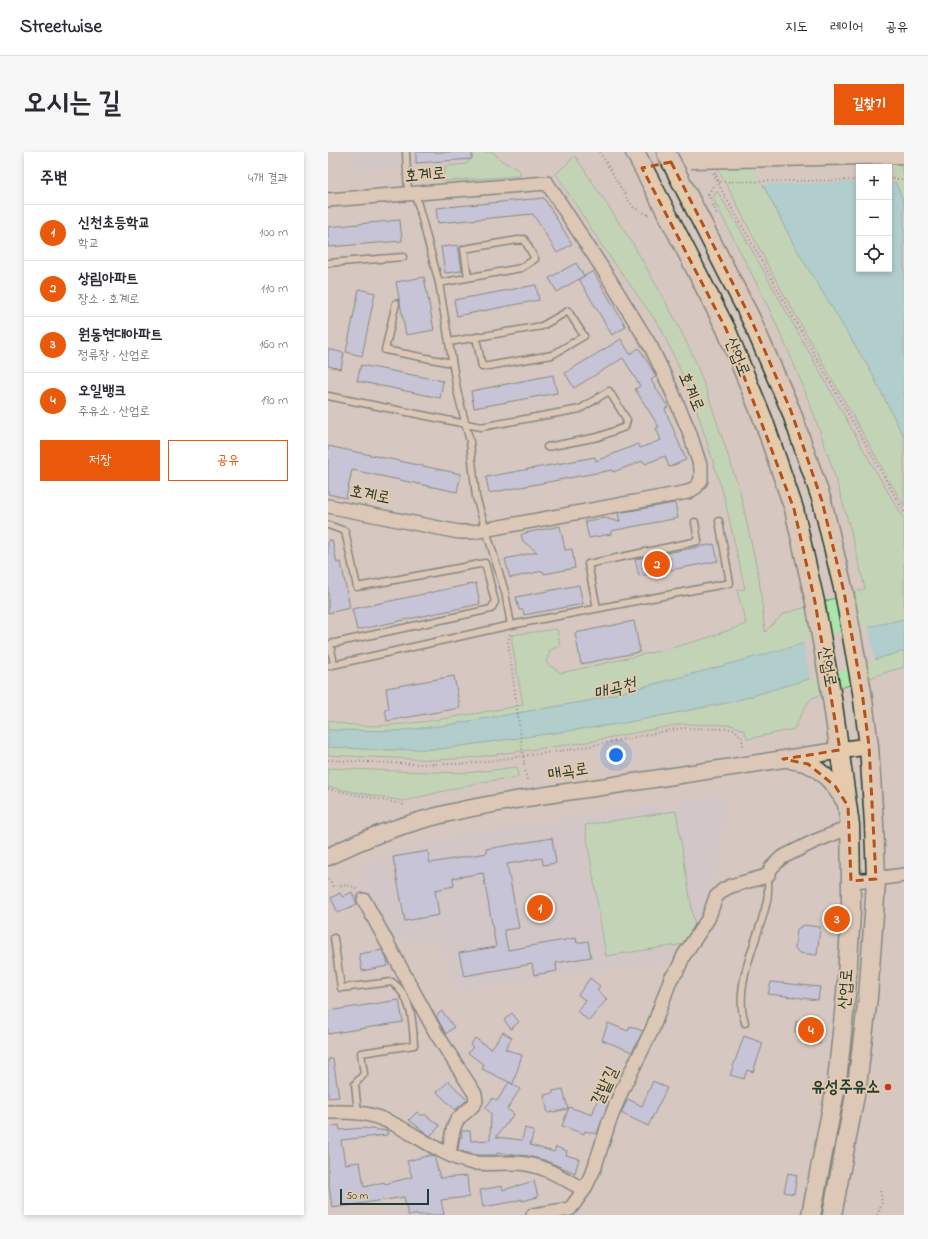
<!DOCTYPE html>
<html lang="ko">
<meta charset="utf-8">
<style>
body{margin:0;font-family:"Indie Flower","Poor Story",sans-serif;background:#f7f7f7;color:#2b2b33}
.controls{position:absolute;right:12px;top:12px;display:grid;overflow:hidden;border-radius:0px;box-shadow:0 2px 6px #0003}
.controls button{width:36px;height:36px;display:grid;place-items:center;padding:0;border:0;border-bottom:1px solid #e1e1e2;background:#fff;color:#2b2b33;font:20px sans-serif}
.scale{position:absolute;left:12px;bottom:10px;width:89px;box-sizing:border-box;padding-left:4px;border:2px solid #1f3d34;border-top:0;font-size:11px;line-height:14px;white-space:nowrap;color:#1f3d34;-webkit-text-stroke:3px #e5caac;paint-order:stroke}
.you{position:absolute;left:288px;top:603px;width:14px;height:14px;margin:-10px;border:3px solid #fff;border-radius:50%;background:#1a73e8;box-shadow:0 0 0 6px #1a73e833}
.badge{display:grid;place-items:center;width:26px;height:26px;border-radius:50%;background:#ea580c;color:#fff;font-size:13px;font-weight:700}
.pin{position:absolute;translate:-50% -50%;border:2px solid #fff;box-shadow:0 1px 4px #0006}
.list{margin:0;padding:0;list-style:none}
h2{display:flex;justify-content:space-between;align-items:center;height:52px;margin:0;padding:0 16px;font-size:17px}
h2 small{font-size:13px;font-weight:400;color:#7c7c81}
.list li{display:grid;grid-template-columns:26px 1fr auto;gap:12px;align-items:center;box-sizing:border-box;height:56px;padding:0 16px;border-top:1px solid #e1e1e2}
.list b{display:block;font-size:15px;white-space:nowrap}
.list p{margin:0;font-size:13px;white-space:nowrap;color:#7c7c81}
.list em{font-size:13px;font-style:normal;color:#7c7c81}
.actions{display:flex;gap:8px;padding:12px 16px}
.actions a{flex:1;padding:9px 0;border:1px solid #ea580c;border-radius:0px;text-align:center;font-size:14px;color:#ea580c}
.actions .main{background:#ea580c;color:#fff}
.icon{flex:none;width:22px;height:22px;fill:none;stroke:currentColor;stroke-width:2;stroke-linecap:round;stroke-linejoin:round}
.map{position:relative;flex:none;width:576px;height:1063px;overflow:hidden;border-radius:0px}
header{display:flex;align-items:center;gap:24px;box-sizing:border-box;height:56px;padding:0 20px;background:#fff;border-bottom:1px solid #e1e1e2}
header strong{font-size:19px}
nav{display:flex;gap:22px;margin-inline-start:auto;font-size:14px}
.intro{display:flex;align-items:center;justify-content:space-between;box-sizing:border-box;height:96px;padding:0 24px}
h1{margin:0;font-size:28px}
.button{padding:10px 18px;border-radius:0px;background:#ea580c;color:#fff;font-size:14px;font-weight:700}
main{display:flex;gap:24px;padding:0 24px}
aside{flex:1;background:#fff;border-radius:0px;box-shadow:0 2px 6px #0003}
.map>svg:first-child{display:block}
</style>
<header>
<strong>Streetwise</strong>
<nav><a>지도</a><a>레이어</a><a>공유</a></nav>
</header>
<div class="intro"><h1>오시는 길</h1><a class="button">길찾기</a></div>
<main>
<aside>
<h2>주변<small>4개 결과</small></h2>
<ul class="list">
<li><span class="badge">1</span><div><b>신천초등학교</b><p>학교</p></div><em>100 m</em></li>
<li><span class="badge">2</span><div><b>상림아파트</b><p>장소 · 호계로</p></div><em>110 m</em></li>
<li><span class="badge">3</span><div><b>원동현대아파트</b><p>정류장 · 산업로</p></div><em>160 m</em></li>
<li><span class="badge">4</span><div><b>오일뱅크</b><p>주유소 · 산업로</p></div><em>190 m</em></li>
</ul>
<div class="actions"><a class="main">저장</a><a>공유</a></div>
</aside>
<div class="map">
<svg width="576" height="1063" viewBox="0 0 576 1063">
<rect width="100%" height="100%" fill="#d7c7c1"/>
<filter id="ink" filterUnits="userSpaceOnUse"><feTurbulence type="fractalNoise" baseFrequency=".025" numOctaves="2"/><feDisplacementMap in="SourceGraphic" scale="8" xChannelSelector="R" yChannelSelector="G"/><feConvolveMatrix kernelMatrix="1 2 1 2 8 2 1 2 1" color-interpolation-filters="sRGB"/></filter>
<g filter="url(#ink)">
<path fill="#cdc5cf" d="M 31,0 L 146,0 L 138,11 L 17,19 Z
M 391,643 L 399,653 L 390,715 L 370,778 L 359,793 L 344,809 L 131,837 L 123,830 L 113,789 L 64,788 L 36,734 L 33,714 L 71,699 L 119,685 Z"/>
<path fill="#ace5a9" stroke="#66916e" d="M 147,0 L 165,0 L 174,9 L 192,19 L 192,24 L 114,29 L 113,26 L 117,21 L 117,14 L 139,12 Z
M 381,0 L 418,0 L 467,95 L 542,218 L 576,285 L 576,354 L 445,123 L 404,43 Z
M 555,0 L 568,0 L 576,25 L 576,51 Z
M 247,4 L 305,92 L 347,167 L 367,208 L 380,243 L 412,340 L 431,426 L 437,480 L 455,462 L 537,437 C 518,352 491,267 455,187 C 434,139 408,93 385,46 L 389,39 L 416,84 L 535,297 L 576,367 L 576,467 L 260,549 L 119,573 L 69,579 L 0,578 L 0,568 C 32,578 68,573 101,569 C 132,564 163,559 195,553 L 184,491 L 184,483 L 229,477 L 232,494 L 222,498 L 218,511 L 233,521 L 340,497 L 379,486 L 418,472 L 409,438 L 417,437 L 396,344 L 365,246 L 333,176 L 275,95 L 228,22 Z
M 576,499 L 576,515 L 559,520 L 484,546 L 478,553 L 466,577 L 420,587 L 416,578 L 404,573 L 353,572 L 253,591 L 140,606 L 109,608 L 0,603 L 0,595 L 54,598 L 112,597 L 296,571 L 403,550 Z
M 189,615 L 190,625 L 153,630 L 75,649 L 0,635 L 0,616 L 65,619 L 139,621 Z
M 348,659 L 367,777 L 357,792 L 278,804 L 257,673 Z"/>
<path fill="#83d5da" stroke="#5b9898" d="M 418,0 L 561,15 L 531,15 L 531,117 L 561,117 L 561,15 L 576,51 L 576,285 L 542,218 L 467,95 Z
M 576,467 L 576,499 L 403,550 L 296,571 L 112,597 L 54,598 L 0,595 L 0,578 L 69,579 L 119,573 L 260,549 L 357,524 L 514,481 Z"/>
<path fill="#d7c7c1" d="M 557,0 L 569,30 L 561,30 L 561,15 L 531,15 L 531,30 L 433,33 L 417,1 Z
M 540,473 L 547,509 L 482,528 L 475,489 Z"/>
<path fill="#b5c0f1" stroke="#1f3d34" d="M 88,0 L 144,0 L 144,7 L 88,11 Z
M 216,46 L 244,92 L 229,101 L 205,62 L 110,71 L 108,56 Z
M 72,68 L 74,89 L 0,95 L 0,75 Z
M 130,93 L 134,119 L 117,121 L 113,95 Z
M 248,111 L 256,124 L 229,140 L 221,126 Z
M 265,119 L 298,175 L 284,183 L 251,127 Z
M 96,125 L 106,178 L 78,183 L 68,130 Z
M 208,133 L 211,148 L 129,164 L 126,148 Z
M 31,137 L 47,141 L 34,204 L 18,200 Z
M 293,187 L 302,202 L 311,196 L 325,219 L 328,225 L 323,228 L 340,255 L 337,257 L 358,308 L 341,315 L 337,304 L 317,312 L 315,309 L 285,320 L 284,318 L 161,341 L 158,325 L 267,305 L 268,309 L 310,292 L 312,296 L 333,288 L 328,276 L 331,275 L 307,237 L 312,234 L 295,206 L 246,236 L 237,221 Z
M 0,197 L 16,201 L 13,217 L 0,214 Z
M 33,213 L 115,229 L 112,246 L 29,229 Z
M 225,223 L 229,241 L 146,256 L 143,239 Z
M 0,294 L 133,322 L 129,340 L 24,318 L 18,346 L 0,342 Z
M 347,351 L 350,366 L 283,379 L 283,382 L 261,386 L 257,369 L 277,366 L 292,370 L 290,361 Z
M 232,374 L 237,398 L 244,397 L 247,416 L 216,422 L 215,419 L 182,426 L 177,407 L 209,400 L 195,389 L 193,383 L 197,381 Z
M 0,388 L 4,388 L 9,411 L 13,410 L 22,456 L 0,461 Z
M 386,392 L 390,409 L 311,424 L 307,407 Z
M 148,431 L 152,452 L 29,478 L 24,457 Z
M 251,433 L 255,452 L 196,463 L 195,458 L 191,458 L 188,445 Z
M 306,469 L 312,500 L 253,512 L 247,481 Z
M 126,524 L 132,556 L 59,569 L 57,557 L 61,557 L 58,536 Z
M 224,686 L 228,711 L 215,713 L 214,706 L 179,712 L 191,776 L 176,778 L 180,798 L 248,786 L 249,791 L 260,789 L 263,805 L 228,811 L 229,819 L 206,823 L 204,812 L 136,824 L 131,801 L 168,795 L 155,721 L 125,726 L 126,734 L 107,738 L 111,763 L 77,769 L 65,705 L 100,699 L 102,711 L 159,701 L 158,697 Z
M 24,740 L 29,752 L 10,761 L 3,746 L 12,741 L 14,745 Z
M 476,773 L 492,775 L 489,803 L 471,801 L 467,796 L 469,777 Z
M 54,798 L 59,808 L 60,814 L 34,819 L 31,802 Z
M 262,826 L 272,834 L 269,838 L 279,847 L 261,869 L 249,859 L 257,848 L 250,843 Z
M 443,830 L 492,835 L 490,848 L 440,842 Z
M 71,848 L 75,870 L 0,882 L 0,859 Z
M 114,859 L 126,875 L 118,882 L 108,864 Z
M 184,861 L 191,870 L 183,877 L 176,868 Z
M 468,869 L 494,872 L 492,892 L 482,891 L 483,881 L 467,880 Z
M 280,871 L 300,879 L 302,874 L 315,879 L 304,900 L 274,888 Z
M 175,880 L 184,886 L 177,897 L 194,903 L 185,932 L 154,917 L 156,913 L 140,901 L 145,895 L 142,893 L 147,886 L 163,897 Z
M 416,884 L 435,891 L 425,920 L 419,918 L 416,927 L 402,923 Z
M 0,907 L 5,907 L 11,945 L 0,946 Z
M 121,929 L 139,948 L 127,958 L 109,940 Z
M 325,929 L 339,936 L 320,974 L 293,961 L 300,947 L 314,954 Z
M 181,930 L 192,937 L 179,957 L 186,962 L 168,985 L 194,988 L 197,976 L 206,979 L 202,993 L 226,1000 L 228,995 L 239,999 L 238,1003 L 251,1007 L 247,1021 L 216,1008 L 200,1004 L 169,1001 L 169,1003 L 149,1003 L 144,1002 L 144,1001 L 139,1001 L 130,998 L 132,985 L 134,985 L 133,979 L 142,979 L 143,989 L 162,988 L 163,961 L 157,956 L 165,946 L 169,949 Z
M 235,937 L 240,957 L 220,961 L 216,943 L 225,941 L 225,939 Z
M 270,946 L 281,950 L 269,982 L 257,979 L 256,982 L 234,974 L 241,955 L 264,963 Z
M 89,960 L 94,964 L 96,962 L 112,974 L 102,984 L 81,968 Z
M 11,973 L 12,978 L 35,976 L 60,979 L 59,983 L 13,988 L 17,1012 L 32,1010 L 36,1035 L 56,1030 L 57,1032 L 84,1025 L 79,1009 L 103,1003 L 106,1004 L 112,1026 L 139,1024 L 141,1045 L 113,1048 L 116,1063 L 80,1063 L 76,1045 L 4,1056 L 0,1026 L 0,975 Z
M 460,1021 L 469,1023 L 466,1042 L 456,1040 Z
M 206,1029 L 210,1045 L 194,1049 L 194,1047 L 184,1050 L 155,1055 L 152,1038 L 174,1034 L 175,1038 Z"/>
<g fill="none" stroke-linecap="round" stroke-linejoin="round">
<g stroke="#1f3d34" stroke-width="9">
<path id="service" d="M 78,0 L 80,42
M 87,41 L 111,131 L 129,238 L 142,290 L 148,345 L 177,440 L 183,473
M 0,111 L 75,105
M 111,131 L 193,116 L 207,107 L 196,87 L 136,97 L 140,125
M 68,151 L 57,198 L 124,211
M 121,190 L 214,174 L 240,159 L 256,184 L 224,203 L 154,215 L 148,185
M 0,244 L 153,275 L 252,257 L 281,239 L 299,268 L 297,275 L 270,285 L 219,295
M 0,373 L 17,379 L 29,435 L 157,411 L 167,450 L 163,457 L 2,492 L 6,512
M 269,456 L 260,412 L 370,389 L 367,370
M 0,514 L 183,473 L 402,431 L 391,369
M 6,786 L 13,836 L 64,830 C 84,844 85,871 86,893 L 33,901 L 36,922 L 27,932 L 30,961
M 417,871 C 416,866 414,861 414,856 C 411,821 430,787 438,753 C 441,743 440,733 440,723"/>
</g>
<g stroke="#1f3d34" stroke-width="16">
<path id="minor" d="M 0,48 L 219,31 L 280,125 L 323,195 L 342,235 L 361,279 L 373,316 L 373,328 L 368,335 L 360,340 L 145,380 L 131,380 L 0,354
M 523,729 L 548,727 L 576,723
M 36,748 L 108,881 L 147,942 L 148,949 C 142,959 136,960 130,967 C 123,976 123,992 121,1002
M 0,960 C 14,960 29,959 42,963 C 77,972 106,1001 141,1010 C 158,1014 180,1009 198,1012 C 219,1015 238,1028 256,1038
M 205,1063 L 242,1057 L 256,1038 L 266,1017 L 281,970 L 294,938 L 324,878 L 343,826 L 349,819 L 356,803 L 380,767 L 388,745 L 395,738 L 403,734 L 435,725 L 440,723 L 443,716 L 453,706 L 485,690 L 510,680 L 522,673"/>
</g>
<g stroke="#1f3d34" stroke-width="19">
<path id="tertiary" d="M 463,608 C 468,610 474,610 479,612 C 497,619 509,637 519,653
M 0,705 C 86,659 185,648 280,634 C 367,620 454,607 541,594"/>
</g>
<g stroke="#1f3d34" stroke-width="21">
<path id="secondary" d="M 307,0 L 345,73 L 398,177 L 435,267 L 466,357 L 487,450 L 504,546 L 522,673 L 523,729 L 523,760 L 518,842 L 509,929 L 483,1063
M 338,0 L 423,167 L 463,259 L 494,349 L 516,440 L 534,540 L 541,594 L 546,672 L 548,727 L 546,762 L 540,845 L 529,933 L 504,1063"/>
</g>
<path stroke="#1f3d34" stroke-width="2" stroke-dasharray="1 3" stroke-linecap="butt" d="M 272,0 L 300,48 L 306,56 L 321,63
M 387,20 L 391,30 L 531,28
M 385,21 C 395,42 407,62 419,82 C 470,176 524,267 576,360
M 561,27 L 576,27
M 380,42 L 390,64
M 182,482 L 180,490 L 186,533
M 0,608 L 85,612 L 138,612 L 246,597 L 354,576 L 406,577 L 414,586 L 415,594
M 196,611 L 199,628
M 0,637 L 65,650 L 76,653
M 0,727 L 5,734 C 16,735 20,729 30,739
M 549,1063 L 554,1051 L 552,1036"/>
<use href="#service" stroke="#e5caac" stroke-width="6"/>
<use href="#minor" stroke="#e5caac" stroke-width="13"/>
<use href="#tertiary" stroke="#e5caac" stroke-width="16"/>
<use href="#secondary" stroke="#e5caac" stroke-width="18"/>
<g stroke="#1f3d34" stroke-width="21" stroke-linecap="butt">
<path id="secondary-bridge" d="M 363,7 L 576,2"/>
</g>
<path stroke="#1f3d34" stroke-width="2" stroke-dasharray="1 3" stroke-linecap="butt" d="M 380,42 L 385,34 L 391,30
M 186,533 L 196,611"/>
<use href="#secondary-bridge" stroke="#e5caac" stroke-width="18"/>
</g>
</g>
<path d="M0 0H576V1063H0ZM 343,10 L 423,167 L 463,259 L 494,349 L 516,440 L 534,540 L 541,594 L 548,727 L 523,729 L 520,654 L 507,634 L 480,612 L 455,607 L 512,598 L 487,450 L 466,357 L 398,177 L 314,16 Z" fill="#d7c7c1" fill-opacity=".55" fill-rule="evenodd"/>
<path fill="none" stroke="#b65216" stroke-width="3" stroke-dasharray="8 5" stroke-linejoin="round" d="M 343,10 L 423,167 L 463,259 L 494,349 L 516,440 L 534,540 L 541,594 L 548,727 L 523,729 L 520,654 L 507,634 L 480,612 L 455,607 L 512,598 L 487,450 L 466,357 L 398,177 L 314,16 Z"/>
<circle fill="#c8321e" stroke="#e5caac" stroke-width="1.5" cx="560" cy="935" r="4"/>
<g text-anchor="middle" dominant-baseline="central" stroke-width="3.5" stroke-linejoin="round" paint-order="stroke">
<g font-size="17" fill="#1f3d34" stroke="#e5caac">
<text transform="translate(97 23) rotate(-5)">호계로</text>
<text transform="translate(409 205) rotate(68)">산업로</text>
<text transform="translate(363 240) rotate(67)">호계로</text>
<text transform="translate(42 343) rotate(11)">호계로</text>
<text transform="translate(499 515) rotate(80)">산업로</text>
<text transform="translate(240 620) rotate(-9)">매곡로</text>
<text transform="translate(518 837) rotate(-86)">산업로</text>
<text transform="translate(277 934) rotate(-65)">갈밭길</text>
</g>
<g font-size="17" font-weight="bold" fill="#1f3d34" stroke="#e5caac" text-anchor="end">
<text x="552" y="935">유성주유소</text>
</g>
<g font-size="18" font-style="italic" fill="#24453c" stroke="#e5caac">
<text transform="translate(287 538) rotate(-15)">매곡천</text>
</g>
</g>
</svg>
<div class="controls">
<button>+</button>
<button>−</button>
<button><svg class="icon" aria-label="locate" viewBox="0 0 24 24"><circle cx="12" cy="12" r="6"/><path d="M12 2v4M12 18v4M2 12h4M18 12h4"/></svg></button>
</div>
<div class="scale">50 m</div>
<div class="you"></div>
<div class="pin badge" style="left:212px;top:756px">1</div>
<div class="pin badge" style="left:329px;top:412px">2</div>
<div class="pin badge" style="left:509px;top:767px">3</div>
<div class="pin badge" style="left:483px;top:878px">4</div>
</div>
</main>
